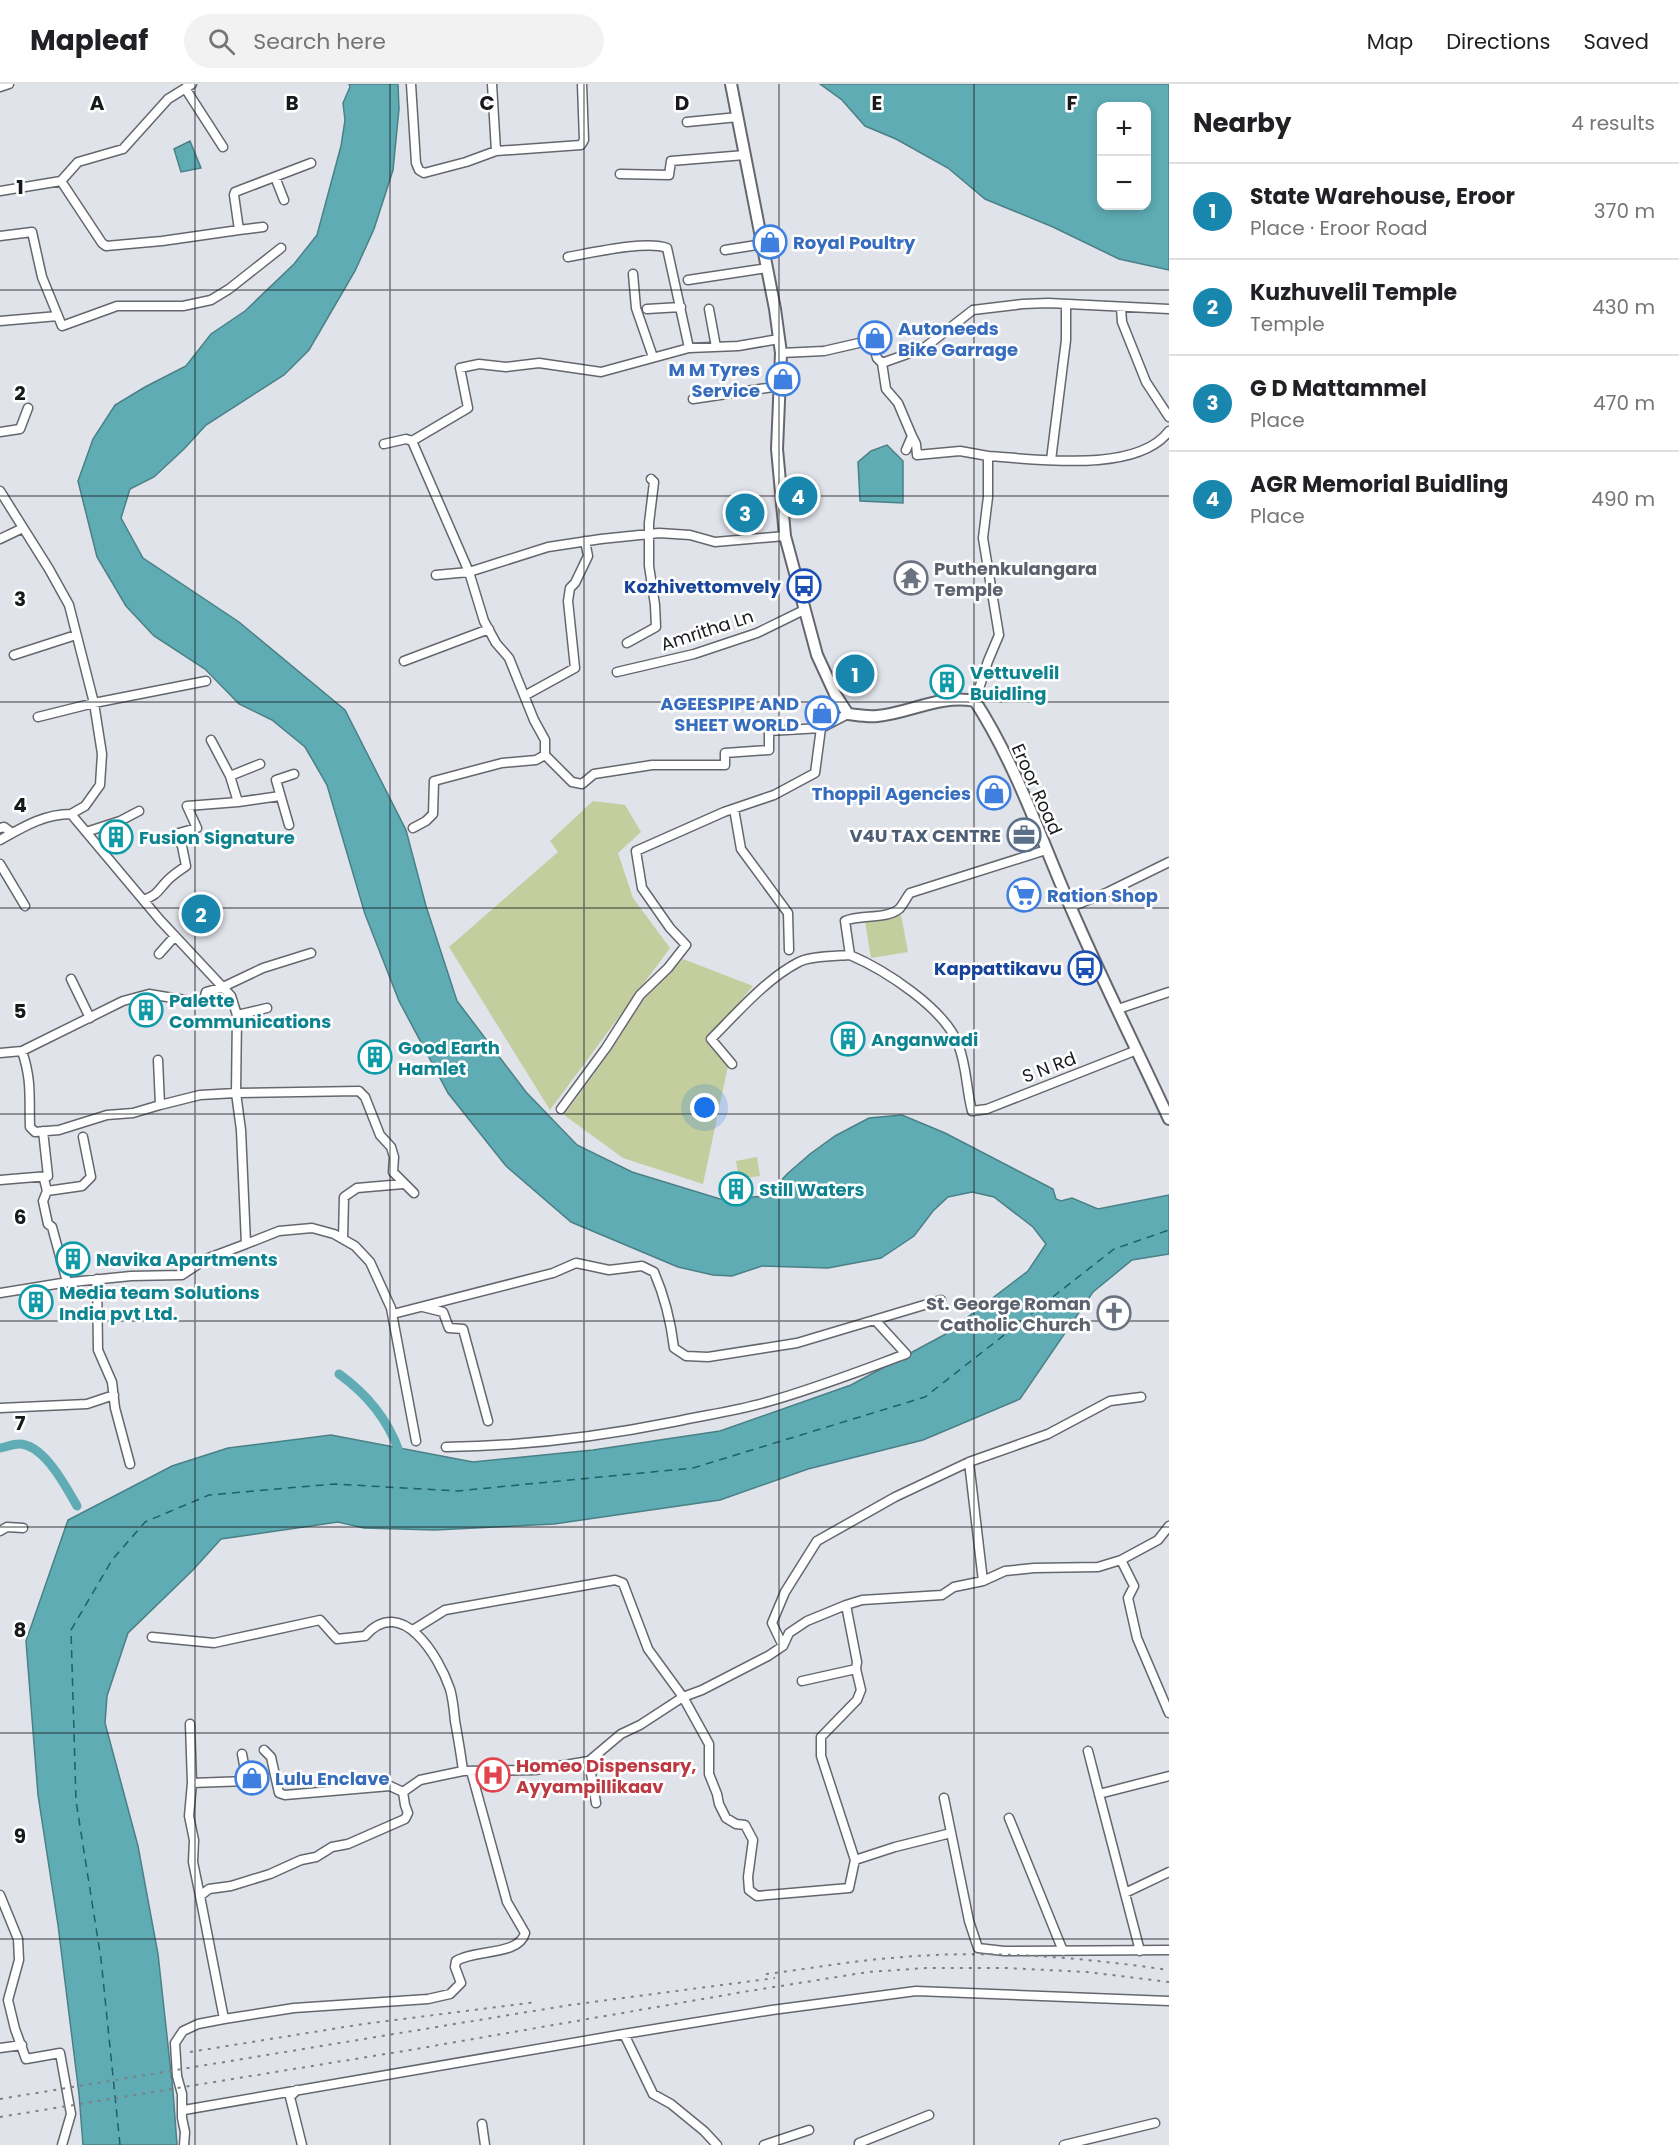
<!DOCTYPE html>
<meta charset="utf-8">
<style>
body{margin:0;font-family:Poppins,sans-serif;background:#f2f2f2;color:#202124}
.controls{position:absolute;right:18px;top:18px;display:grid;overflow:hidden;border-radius:12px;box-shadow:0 3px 9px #0003}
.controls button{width:54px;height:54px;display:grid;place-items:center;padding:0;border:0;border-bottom:2px solid #e0e0e0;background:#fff;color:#202124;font:30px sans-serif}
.you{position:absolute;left:705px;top:1024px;width:21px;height:21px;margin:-15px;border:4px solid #fff;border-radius:50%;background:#1a73e8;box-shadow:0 0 0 9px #1a73e833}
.badge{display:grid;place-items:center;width:39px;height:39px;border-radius:50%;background:#1986ad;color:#fff;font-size:20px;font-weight:700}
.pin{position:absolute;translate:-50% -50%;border:3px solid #fff;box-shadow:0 2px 6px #0006}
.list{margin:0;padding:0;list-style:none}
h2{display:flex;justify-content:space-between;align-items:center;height:78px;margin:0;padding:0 24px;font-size:26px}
h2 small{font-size:20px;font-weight:400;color:#757577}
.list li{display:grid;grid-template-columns:39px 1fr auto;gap:18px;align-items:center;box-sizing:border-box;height:96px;padding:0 24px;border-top:2px solid #e0e0e0}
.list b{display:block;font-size:22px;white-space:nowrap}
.list p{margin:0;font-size:20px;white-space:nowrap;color:#757577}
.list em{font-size:20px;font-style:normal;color:#757577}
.icon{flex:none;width:33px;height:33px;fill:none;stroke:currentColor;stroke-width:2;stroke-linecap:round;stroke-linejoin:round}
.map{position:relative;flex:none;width:1169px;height:2061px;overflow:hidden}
header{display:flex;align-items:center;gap:36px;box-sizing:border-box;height:84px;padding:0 30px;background:#fff;border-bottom:2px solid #e0e0e0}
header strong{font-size:28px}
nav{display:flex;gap:33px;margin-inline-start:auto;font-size:21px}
.search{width:420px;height:54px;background:#f2f2f2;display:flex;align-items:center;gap:15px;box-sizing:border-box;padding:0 21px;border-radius:33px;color:#757577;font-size:22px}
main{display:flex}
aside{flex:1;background:#fff}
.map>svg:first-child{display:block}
</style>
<header>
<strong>Mapleaf</strong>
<div class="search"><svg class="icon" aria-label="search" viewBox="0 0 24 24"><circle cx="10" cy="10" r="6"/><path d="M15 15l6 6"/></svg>Search here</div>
<nav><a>Map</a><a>Directions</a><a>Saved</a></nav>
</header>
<main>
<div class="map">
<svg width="1169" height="2061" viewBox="0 0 1169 2061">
<rect width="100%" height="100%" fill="#e0e3ea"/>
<path fill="#c4cd9d" d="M 593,717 L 625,721 L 641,748 L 618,769 L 633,814 L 670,864 L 550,1026 L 449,863 L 558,768 L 550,757 Z
M 901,831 L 908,868 L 871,874 L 865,837 Z
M 683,875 L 753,902 L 707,956 L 728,982 L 703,1100 L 623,1074 L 564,1031 L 608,971 L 644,915 Z
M 757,1073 L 760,1092 L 739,1095 L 736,1077 Z"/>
<path fill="#5facb4" stroke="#4a8086" stroke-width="1.5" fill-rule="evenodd" d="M 349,0 L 398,0 L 399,25 L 393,86 L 374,145 L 355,187 L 309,266 L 284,291 L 206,341 L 184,365 L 154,393 L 130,405 L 121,434 L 143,474 L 239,538 L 345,626 L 406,746 L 426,822 L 457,917 L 526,1008 L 577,1061 L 632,1088 L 720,1115 L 767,1112 L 787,1090 L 810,1070 L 835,1052 L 869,1034 L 902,1031 L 945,1049 L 1053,1105 L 1056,1115 L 1061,1117 L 1072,1114 L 1098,1125 L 1169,1111 L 1169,1170 L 1132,1176 L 1093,1208 L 1020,1315 L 923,1356 L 808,1385 L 720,1416 L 554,1440 L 435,1446 L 364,1444 L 338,1438 L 221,1455 L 193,1486 L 128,1549 L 107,1612 L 105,1639 L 138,1762 L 158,1870 L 173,2007 L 177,2061 L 83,2061 L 79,2010 L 58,1841 L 38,1711 L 26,1557 L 68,1436 L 172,1382 L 228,1364 L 331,1351 L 473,1378 L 593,1366 L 720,1347 L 851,1301 L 944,1251 L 1028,1187 L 1046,1160 L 1033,1143 L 994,1113 L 972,1108 L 948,1113 L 933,1127 L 914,1152 L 881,1174 L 828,1184 L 762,1182 L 732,1192 L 713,1191 L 678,1183 L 571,1138 L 506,1082 L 448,1009 L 399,917 L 365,830 L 327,701 L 305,663 L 272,636 L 239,620 L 205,585 L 154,552 L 126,522 L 97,473 L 78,397 L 93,355 L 115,321 L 145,303 L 186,282 L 211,250 L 245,227 L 294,180 L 317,151 L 341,62 L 345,36 L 343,19 L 350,3 Z
M 820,0 L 1169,0 L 1169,186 L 1119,175 L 1053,143 L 985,115 L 948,84 L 896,55 L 865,42 L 842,16 ZM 1102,22 L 1146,22 L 1146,122 L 1102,122 Z
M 190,57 L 201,84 L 181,88 L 174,65 Z
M 887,361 L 903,377 L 903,419 L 860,417 L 858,378 L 871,367 Z"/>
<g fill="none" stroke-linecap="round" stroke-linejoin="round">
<path stroke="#5facb4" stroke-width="9" d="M 339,1290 C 367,1310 387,1334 399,1367
M 0,1364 C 6,1363 13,1360 19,1360 C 44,1360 66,1403 77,1422"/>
<path stroke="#206067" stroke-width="1.5" stroke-dasharray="8 6" stroke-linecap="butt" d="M 120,2061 L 101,1875 L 76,1717 L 71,1546 L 112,1476 L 145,1438 L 209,1411 L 334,1400 L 457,1407 L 693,1384 L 925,1313 L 1114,1165 L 1169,1146"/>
<g stroke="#65676e" stroke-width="11">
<path id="minor" d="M 411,0 L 416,79 L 419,86 L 424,89 L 466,78 L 496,67 L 492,0
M 0,3 L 9,0
M 185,4 L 223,63
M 687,38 L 738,33
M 496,67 L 581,61 L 584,56 L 582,0
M 620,90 L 669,91 L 671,77 L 745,71
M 275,93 L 284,116
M 61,97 L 102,159 L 106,162 L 162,157 L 239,146 L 234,111 L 235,108 L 311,79
M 0,107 L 61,97 L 78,78 L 123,65 L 168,15 L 192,0
M 239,146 L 263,143
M 0,152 L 32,148 L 42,193 L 62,242 L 117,222 L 183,222 L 211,216 L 229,205 L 281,164
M 725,166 L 763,160
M 568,173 C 591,169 647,156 667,164 L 689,264
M 633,190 L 636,224 L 653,273
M 688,196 L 767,184
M 1121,224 L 1122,238 L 1146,298 L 1169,333
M 647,225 L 681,223
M 709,225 L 716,263
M 0,237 L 58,232
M 781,269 L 824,267 L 872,256 L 877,274 L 882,279 L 924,264 L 973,226 L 1023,220 L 1048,219 L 1169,225
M 882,279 L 886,305 L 898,319 L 912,352 L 906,366
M 693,315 L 780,302
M 0,348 L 20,345 L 28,324
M 912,352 L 916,360 L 917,371 L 960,367 L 988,372
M 412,357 L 468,324 L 460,284 L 479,280 L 506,283 L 539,279 L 601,288 L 689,264 L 738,262 L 779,255
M 384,360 L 406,355 L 412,357 L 469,488 L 436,491
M 1051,376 L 1066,256 L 1066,220
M 0,407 L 49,485 L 69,521 L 94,619 L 102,670 L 100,701 L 85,722 L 71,730 L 160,836 L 231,912 L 237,931 L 236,1009 L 241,1046 L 246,1160 L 206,1175 L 182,1191 L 131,1192 L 62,1199 L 0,1209
M 0,455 L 23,444
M 627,559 L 656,543 L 655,521 L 649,482 L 649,439 L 654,398 L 651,395
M 14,571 L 76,551
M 404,577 L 489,545
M 617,588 L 694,570 L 757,549 L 804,526
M 526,611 L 575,584 L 568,517 L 570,504 L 575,499 L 588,472 L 585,457
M 975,617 L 988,577 L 999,551 L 983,454 L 988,413 L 988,372 C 1036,375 1137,390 1169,347
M 38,633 L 94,619 L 206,597
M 211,656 L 230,692
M 545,671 L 572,698 L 582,700 L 594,690 L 652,681 L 725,681 L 725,669 L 769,666 L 769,647 L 821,644
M 238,718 L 280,712
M 734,725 L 741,765 L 788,829 L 789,866
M 289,741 L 276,696 L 294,690
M 0,744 L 4,743 L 12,749
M 413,744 L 426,737 L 433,730 L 434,697 L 502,679 L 536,676 L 545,671 L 545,656 L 534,636 L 509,574 L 496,559 L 484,537 L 469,488 L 548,463 L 601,455 L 659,449 L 690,451 L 715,458 L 785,452
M 86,748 L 120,737 L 139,727
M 0,756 C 23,743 44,730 71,730
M 1046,766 L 910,809 C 906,814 903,821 899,825 C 885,836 860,830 845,837 L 850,871 C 885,886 944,924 958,960 C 967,982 966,1005 972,1027 L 987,1025 L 1137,966
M 0,780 L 25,822
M 143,816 C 157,811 157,808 166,798 C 171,792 179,787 186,782 L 182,762 L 175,750 L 197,744 L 187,722 L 238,718 L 230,692 L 260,680
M 1071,823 L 1108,808 L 1169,778
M 159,870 L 175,852
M 71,895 L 90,934
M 1118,925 L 1169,908
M 237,931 L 267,924
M 22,967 C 32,997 29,1013 30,1043 L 35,1048 L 59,1046 L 107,1031 L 133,1029 L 160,1021 L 158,976
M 0,969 L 22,967 L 123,917 L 149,910 L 203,919 L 206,908 L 223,903 L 263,884 L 311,869
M 732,980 L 711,955 C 736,930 767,894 799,878 C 810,872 837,872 850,871
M 160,1021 L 200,1011 L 236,1009 L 359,1007 L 365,1013 L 380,1051 L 391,1063 L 394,1073 L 393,1088 L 414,1109
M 561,1025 L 606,964 L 640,911 L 668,884 L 686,861 L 670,844 L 642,804 L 636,767 L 724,728 L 774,711 L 815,689 L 821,644 L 848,630
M 43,1047 L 48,1092 L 44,1095 L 47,1107 L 82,1102 L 91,1093 L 83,1053
M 0,1096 L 48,1092
M 47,1107 L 43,1117 L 48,1140 L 52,1143 L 67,1198
M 343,1155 L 344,1113 L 357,1104 L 403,1100
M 246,1160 L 279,1147 L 312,1144 L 334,1150 L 355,1162 L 370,1178 L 391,1224 L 416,1357
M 97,1195 L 98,1266 L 112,1298 L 115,1324 L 130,1380
M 423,1223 L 443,1228 L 449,1244 L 463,1245 L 488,1337
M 393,1230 L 553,1189 L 576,1179 L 609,1186 L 642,1182 L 654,1188 C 664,1211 671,1239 674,1264 L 686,1272 L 708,1273 L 797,1259 L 941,1216
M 0,1324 L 87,1320 L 114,1311
M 446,1363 C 522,1362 598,1353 673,1338 C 705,1331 736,1327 767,1318 C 814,1305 860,1287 906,1270 L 875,1236
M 969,1378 L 983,1497
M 0,1447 L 7,1443 L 23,1444
M 1121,1476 L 1134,1502 L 1128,1514 L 1137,1554 L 1169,1629
M 413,1546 L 445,1526 L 615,1496 L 623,1499 L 648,1565 L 683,1613 L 709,1660 L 709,1690 L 717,1710 L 719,1720 L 726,1734 L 736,1740 L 745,1741 L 753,1756 L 748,1793 L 749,1806 L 757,1812 L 849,1804 L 855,1776 L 821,1672 L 821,1653 L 857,1616 L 861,1606 L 856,1585
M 152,1553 L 214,1559 L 320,1536 L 337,1555 L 365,1552 C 402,1510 439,1573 450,1605 C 453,1615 454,1627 455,1637 C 458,1654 461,1670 463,1687
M 783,1562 L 772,1539 L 785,1508 L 817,1457 L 895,1413 L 969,1378 L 1048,1350 L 1110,1317 L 1141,1313
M 802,1597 L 856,1585 L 857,1578 L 846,1521
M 190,1640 L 192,1699 L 189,1732 L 194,1756 L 193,1778 L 200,1812 L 209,1805 L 231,1802 L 270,1790 L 301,1776 L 316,1773 L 332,1763 L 348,1760 L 405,1735 L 408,1729 L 405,1721 L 403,1708 L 420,1696 L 463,1687 L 535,1686 L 589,1677 L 621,1650 L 640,1641 L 683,1613 L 702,1606 L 768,1572 L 783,1562 L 789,1549 L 807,1537 L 846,1521 L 862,1516 L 942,1511 L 954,1503 L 983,1497 L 1005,1487 L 1034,1484 L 1098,1483 L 1121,1476 L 1158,1456 L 1169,1442
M 264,1666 L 271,1673 L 279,1709 L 285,1711 L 390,1702 L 403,1708
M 1088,1667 L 1099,1710
M 589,1677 L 596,1719
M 192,1699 L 247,1697 L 242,1670
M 944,1714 L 969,1837 L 978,1864 L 1004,1867 L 1169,1866
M 1009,1734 L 1063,1867
M 855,1776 L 895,1763 L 951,1749
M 1125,1809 L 1169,1788
M 0,1811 L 18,1855 L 19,1876 L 8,1916 L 15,1945 L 26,1975 L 60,1969 L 71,2030 L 62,2061
M 200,1812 L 224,1935 L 294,1924 L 428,1915 L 450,1910 L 461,1899 L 455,1883 L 456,1877 C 475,1865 519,1872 525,1849 L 507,1818 L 471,1687
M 1140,1867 L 1099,1710 L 1169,1692
M 624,1950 L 653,2010 L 671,2020 L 704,2047 L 717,2061
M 0,1964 L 22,1961
M 297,2006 L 290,2013 L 302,2061
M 184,2026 L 624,1950 L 772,1926 L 916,1907 L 1169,1917
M 482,2040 L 485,2061
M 184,2061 L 185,2048 L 182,2034 L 182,2010 L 177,1992 L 175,1959 L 183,1947 L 198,1940 L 224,1935
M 764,2061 L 809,2046
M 859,2061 L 859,2059 L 929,2031
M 1064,2061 L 1155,2039"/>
</g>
<g stroke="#65676e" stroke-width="14">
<path id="major" d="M 731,0 L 775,225 L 781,269 L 777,365 L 785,452 L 817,571 L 835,610 L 848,630 C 857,631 867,633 877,632 C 910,629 940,610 975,617 C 1019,685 1045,767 1078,840 C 1107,906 1139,970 1169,1035"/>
</g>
<use href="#minor" stroke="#fff" stroke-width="8"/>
<use href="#major" stroke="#fff" stroke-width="10"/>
<path stroke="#7e8085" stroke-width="2" stroke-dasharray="3 6" stroke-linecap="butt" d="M 766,1890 C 808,1885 850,1877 892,1874 C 984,1865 1078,1873 1169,1886
M 190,1968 L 363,1940 L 537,1918
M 0,2015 L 570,1921 L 775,1894
M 0,2033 L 410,1966 L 743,1908 L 868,1888 L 926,1884 L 1006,1884 L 1087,1888 L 1169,1898"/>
</g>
<path fill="none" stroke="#18191c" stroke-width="1.5" stroke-opacity="0.55" d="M 195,0 L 195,2061M 390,0 L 390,2061M 584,0 L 584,2061M 779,0 L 779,2061M 974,0 L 974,2061M 0,206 L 1169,206M 0,412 L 1169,412M 0,618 L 1169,618M 0,824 L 1169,824M 0,1030 L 1169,1030M 0,1237 L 1169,1237M 0,1443 L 1169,1443M 0,1649 L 1169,1649M 0,1855 L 1169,1855"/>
<defs>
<g id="shop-ring" transform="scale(1.725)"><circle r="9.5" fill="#fff" stroke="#3f7fe0" stroke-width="1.5"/><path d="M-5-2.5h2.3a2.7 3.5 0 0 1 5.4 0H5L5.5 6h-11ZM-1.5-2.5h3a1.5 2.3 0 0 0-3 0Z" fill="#3f7fe0"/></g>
<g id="temple-ring" transform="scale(1.725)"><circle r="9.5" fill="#fff" stroke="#6b7280" stroke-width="1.5"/><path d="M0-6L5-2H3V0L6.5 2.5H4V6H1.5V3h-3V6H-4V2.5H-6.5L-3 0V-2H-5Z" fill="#6b7280"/></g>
<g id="bus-ring" transform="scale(1.725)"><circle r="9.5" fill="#fff" stroke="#1a4fb4" stroke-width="1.5"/><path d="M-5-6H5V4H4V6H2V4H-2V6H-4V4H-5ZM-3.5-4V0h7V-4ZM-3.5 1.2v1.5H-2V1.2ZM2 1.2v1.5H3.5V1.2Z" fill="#1a4fb4"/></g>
<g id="building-ring" transform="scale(1.725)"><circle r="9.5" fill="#fff" stroke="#0f9aa8" stroke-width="1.5"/><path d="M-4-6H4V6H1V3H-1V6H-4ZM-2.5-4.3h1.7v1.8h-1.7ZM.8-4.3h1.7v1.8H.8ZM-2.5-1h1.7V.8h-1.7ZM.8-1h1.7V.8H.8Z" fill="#0f9aa8"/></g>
<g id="office-ring" transform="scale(1.725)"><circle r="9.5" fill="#fff" stroke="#5c6f8a" stroke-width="1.5"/><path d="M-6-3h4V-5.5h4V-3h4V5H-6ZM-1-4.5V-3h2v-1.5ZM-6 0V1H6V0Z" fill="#5c6f8a"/></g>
<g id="supermarket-ring" transform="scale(1.725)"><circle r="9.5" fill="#fff" stroke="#3f7fe0" stroke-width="1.5"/><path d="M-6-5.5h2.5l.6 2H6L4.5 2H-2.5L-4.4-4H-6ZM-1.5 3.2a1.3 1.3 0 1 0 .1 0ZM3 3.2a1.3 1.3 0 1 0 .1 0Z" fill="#3f7fe0"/></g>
<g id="church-ring" transform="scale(1.725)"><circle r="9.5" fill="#fff" stroke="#6b7280" stroke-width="1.5"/><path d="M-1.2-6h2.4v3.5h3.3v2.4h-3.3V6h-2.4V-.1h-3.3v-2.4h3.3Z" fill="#6b7280"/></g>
<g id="hospital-ring" transform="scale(1.725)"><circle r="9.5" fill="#fff" stroke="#e0444e" stroke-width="1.5"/><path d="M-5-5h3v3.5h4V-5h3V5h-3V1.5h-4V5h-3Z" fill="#e0444e"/></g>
</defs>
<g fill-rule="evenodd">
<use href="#shop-ring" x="770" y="158"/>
<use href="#shop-ring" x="875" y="254"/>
<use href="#shop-ring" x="783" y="295"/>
<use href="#temple-ring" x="911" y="494"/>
<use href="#bus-ring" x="804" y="502"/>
<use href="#building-ring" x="947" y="598"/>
<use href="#shop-ring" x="822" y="629"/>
<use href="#shop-ring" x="994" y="709"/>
<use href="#office-ring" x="1024" y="751"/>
<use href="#building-ring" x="116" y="753"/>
<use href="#supermarket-ring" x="1024" y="811"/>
<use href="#bus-ring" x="1085" y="884"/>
<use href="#building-ring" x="146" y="926"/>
<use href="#building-ring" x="848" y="955"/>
<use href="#building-ring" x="375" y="973"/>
<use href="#building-ring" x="736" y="1105"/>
<use href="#building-ring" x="73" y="1175"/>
<use href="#building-ring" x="36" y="1218"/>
<use href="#church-ring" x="1114" y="1229"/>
<use href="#hospital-ring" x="493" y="1691"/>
<use href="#shop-ring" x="252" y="1694"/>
</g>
<g text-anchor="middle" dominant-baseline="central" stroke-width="5" stroke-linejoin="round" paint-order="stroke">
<g font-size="18" font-weight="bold" fill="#366cbe" stroke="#fff" text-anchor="start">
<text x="793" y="158">Royal Poultry</text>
<text x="898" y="244">Autoneeds<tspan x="898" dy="21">Bike Garrage</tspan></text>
<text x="760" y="285" text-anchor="end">M M Tyres<tspan x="760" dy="21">Service</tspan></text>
<text x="799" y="619" text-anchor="end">AGEESPIPE AND<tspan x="799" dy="21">SHEET WORLD</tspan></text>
<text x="971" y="709" text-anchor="end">Thoppil Agencies</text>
<text x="1047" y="811">Ration Shop</text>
<text x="275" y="1694">Lulu Enclave</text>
</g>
<g font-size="18" font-weight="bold" fill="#5b616d" stroke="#fff" text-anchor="start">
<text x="934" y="484">Puthenkulangara<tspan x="934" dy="21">Temple</tspan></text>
<text x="1091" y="1219" text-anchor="end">St. George Roman<tspan x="1091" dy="21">Catholic Church</tspan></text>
</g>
<g font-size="18" font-weight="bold" fill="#164399" stroke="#fff" text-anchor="end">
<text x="781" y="502">Kozhivettomvely</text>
<text x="1062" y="884">Kappattikavu</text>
</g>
<g font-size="18" fill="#18191c" stroke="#fff">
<text transform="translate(707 546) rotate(-18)">Amritha Ln</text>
<text transform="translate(1037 705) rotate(66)">Eroor Road</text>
<text transform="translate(1049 983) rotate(-21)">S N Rd</text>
</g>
<g font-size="18" font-weight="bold" fill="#0d838f" stroke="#fff" text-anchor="start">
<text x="970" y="588">Vettuvelil<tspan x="970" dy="21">Buidling</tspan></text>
<text x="139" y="753">Fusion Signature</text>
<text x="169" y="916">Palette<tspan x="169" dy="21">Communications</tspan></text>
<text x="871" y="955">Anganwadi</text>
<text x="398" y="963">Good Earth<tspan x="398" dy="21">Hamlet</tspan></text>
<text x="759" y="1105">Still Waters</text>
<text x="96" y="1175">Navika Apartments</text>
<text x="59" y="1208">Media team Solutions<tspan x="59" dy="21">India pvt Ltd.</tspan></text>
</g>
<g font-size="18" font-weight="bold" fill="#4e5e75" stroke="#fff" text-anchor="end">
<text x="1001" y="751">V4U TAX CENTRE</text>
</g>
<g font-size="18" font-weight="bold" fill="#be3a42" stroke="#fff" text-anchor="start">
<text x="516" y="1681">Homeo Dispensary,<tspan x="516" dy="21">Ayyampillikaav</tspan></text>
</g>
</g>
<g font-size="20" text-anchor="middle" font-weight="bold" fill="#18191c" stroke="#fff" stroke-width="5" stroke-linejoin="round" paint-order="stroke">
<text x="97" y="26">A</text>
<text x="292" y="26">B</text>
<text x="487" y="26">C</text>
<text x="682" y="26">D</text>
<text x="877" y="26">E</text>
<text x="1072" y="26">F</text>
<text x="20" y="110">1</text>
<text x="20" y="316">2</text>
<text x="20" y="522">3</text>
<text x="20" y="728">4</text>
<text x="20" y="934">5</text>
<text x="20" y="1140">6</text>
<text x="20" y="1346">7</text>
<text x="20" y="1553">8</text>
<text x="20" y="1759">9</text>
</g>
</svg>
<div class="controls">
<button>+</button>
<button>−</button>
</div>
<div class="you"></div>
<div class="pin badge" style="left:855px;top:590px">1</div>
<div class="pin badge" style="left:201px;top:830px">2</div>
<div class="pin badge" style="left:745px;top:429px">3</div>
<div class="pin badge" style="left:798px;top:412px">4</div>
</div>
<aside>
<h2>Nearby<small>4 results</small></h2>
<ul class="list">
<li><span class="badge">1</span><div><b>State Warehouse, Eroor</b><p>Place · Eroor Road</p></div><em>370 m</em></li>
<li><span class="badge">2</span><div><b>Kuzhuvelil Temple</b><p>Temple</p></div><em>430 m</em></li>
<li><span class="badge">3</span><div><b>G D Mattammel</b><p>Place</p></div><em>470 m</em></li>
<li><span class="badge">4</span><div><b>AGR Memorial Buidling</b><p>Place</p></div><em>490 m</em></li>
</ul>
</aside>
</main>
